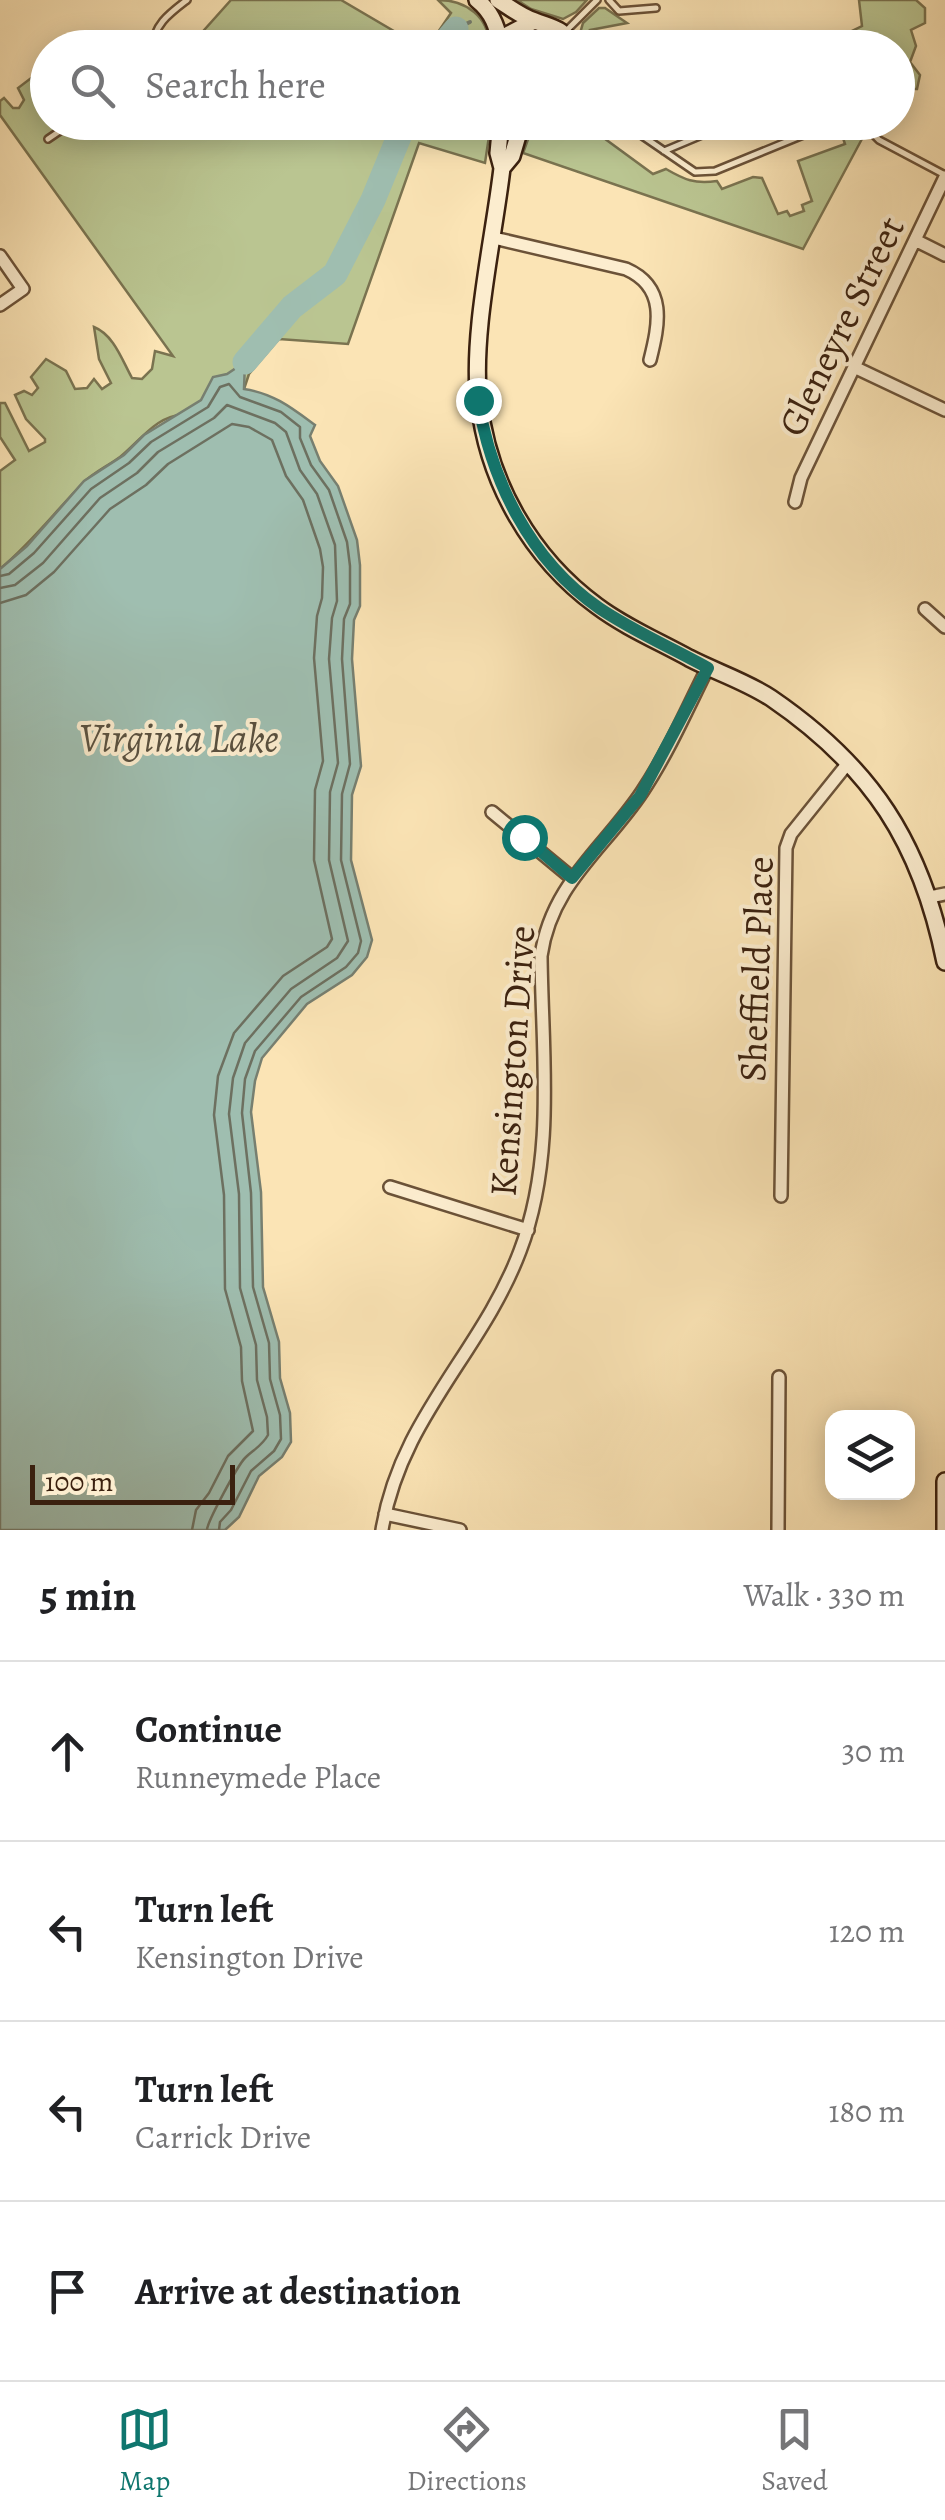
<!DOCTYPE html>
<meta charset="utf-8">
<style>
body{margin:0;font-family:Alegreya,serif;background:#f2f2f2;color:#202124}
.controls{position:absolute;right:30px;bottom:30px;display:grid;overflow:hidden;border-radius:20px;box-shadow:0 5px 25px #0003}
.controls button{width:90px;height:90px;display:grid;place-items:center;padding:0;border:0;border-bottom:2px solid #e0e0e0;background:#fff;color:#202124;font:50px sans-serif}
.scale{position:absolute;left:30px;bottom:25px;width:205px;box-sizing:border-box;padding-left:10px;border:5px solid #3b210f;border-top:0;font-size:28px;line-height:35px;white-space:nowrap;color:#3b210f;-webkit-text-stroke:8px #fcedcf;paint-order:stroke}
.stop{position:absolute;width:30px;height:30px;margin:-22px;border:8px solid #0f766e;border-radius:50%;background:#fff}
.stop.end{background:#0f766e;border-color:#fff;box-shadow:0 2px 10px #0008}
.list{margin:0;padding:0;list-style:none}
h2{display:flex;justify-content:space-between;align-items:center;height:130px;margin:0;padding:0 40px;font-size:42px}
h2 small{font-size:32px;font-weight:400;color:#757577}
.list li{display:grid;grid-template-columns:65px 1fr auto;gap:30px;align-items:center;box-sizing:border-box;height:180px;padding:0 40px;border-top:2px solid #e0e0e0}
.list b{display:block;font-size:38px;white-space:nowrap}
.list p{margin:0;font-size:32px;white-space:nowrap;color:#757577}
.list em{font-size:32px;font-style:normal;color:#757577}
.icon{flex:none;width:55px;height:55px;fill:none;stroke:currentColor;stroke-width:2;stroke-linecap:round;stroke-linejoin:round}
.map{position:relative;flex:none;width:945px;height:1530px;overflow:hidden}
.search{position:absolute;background:#fff;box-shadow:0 5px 25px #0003;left:30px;right:30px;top:30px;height:110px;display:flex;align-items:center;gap:25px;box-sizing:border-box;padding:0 35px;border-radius:55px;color:#757577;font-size:38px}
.sheet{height:850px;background:#fff}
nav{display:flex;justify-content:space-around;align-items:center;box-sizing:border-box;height:140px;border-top:2px solid #e0e0e0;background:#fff;font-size:28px;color:#757577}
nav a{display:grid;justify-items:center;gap:5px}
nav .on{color:#0f766e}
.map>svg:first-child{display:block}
</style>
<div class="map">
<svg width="945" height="1530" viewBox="0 0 945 1530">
<rect width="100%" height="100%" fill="#fbe4b5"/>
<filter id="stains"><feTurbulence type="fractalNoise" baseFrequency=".002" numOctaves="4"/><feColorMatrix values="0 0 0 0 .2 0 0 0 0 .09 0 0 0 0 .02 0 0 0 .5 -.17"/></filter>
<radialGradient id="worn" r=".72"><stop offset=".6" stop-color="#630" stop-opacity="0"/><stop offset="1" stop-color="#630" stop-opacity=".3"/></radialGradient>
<path fill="#bac591" stroke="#7a7350" stroke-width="2.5" d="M 231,0 L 341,0 L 421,47 L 189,47 Z
M 438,0 C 466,0 490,17 489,47 L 428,47 L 451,13 Z
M 517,0 L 587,0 L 576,12 L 563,19 L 531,9 Z
M 859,0 L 916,0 L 925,8 L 925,23 L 911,30 L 916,46 L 910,62 L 920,75 L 917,89 L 905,89 L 898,103 L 898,48 L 856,47 L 852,31 L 862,26 Z
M 599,8 L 605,8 L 627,23 L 590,30 L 593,47 L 585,47 L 579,37 L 583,23 Z
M 47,66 L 48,122 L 491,123 L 485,163 L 419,143 L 348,344 L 279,339 L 249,374 L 244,389 L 228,379 L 184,415 C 159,413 138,443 120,457 C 108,466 92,473 82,484 C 54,513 31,543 0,569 L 0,471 L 15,460 L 0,437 L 0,403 L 5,403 L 29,451 L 45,442 L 45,439 L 26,419 L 15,395 L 24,391 L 32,395 L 38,388 L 31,377 L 46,359 L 66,371 L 75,389 L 87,388 L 94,379 L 102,389 L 111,383 L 99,359 L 94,327 C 114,335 122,360 132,378 L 142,379 L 152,369 L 155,351 L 173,356 L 0,115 L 0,101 L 4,98 L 13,108 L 19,108 L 24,100 L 18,88 Z
M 534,123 L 601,123 L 597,133 L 653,174 L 666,169 C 685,180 694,184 717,181 L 722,189 L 753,177 L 762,178 L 778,214 L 787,211 L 790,216 L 804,211 L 802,205 L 812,201 L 798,161 L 845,144 L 841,132 L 854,126 L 863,137 L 803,249 L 523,153 Z"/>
<path fill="#9fbeb0" stroke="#777f70" stroke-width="2.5" d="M 245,362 L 244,389 C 273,393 292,408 315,425 L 310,436 L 320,461 L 338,486 L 357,540 L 360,565 L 360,606 L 354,620 L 352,659 L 361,766 L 352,795 L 351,860 L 372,940 L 367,957 L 352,975 L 307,1004 L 262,1058 L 255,1081 L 251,1112 L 261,1192 L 263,1287 L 279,1342 L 280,1378 L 290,1413 L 291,1442 L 282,1457 L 259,1476 L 239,1517 L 225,1530 L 0,1530 L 0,569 L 27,546 L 84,481 L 124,455 L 144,435 L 201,400 L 213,377 L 227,374 Z"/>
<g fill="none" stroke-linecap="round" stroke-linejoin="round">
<path stroke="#6d7060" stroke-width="2.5" d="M 0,576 L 9,574 L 34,553 L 91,489 L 129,463 L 151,442 L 208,407 L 220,387 L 229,384 L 240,397 L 281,412 L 300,427 L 300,438 L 311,465 L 329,490 L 347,542 L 350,566 L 350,604 L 344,619 L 342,659 L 350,764 L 342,794 L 341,860 L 361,941 L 358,953 L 346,967 L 301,997 L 255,1051 L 245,1079 L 242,1113 L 251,1193 L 253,1287 L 269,1343 L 270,1379 L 280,1415 L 281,1439 L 274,1451 L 251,1471 L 231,1510 L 220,1522 L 219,1530
M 0,588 L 15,585 L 43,563 L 100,498 L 137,473 L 158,452 L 214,418 L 227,405 L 275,423 L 286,432 L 300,470 L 317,494 L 335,545 L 337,601 L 332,618 L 329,659 L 338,763 L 330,792 L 329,860 L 348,941 L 337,958 L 291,989 L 245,1043 L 233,1078 L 229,1114 L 239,1194 L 240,1288 L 256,1345 L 257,1380 L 267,1417 L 268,1435 C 262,1446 253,1450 245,1458 C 238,1465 207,1522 207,1530
M 0,603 L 26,595 L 54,572 L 110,509 L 146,485 L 168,464 L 232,424 L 249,427 L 272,440 L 286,476 L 303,500 L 320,549 L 323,567 L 322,598 L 317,616 L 314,658 L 323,761 L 315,790 L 314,860 L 332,939 L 327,947 L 283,976 L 234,1033 L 218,1076 L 214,1115 L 224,1195 L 225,1289 L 241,1347 L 242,1381 L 253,1431 L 228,1456 L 209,1493 L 196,1510 L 192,1530"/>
<path stroke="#777f70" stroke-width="4" d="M 456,29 L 470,22"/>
<path stroke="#9fbeb0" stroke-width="25" d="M 440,48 L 456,29
M 245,362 L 292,307 L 335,274 L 373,200 L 405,122"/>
<g stroke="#6b5238" stroke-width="10">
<path id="lane" d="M 609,0 L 619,11 L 656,8
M 567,30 L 597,0
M 153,48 C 153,25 170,13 187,0
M 622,122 L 695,172 L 715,171 L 835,122
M 861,122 L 879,140 L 945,175
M 48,139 L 73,122
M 664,151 L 733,122"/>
</g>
<g stroke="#6b5238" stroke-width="16">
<path id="street" d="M 494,238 L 626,269 C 667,287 659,324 650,360
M 915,240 L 945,255
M 0,256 L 23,289 L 0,305
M 854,367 L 945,410
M 795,502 L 801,478 L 945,177
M 925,609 L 945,627
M 492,812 L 572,878
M 930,897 L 945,894
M 390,1187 L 528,1230
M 781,1196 L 786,848 L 791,834 L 848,763
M 385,1514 L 460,1530
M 382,1530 C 400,1418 482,1352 520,1251 C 556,1157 542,1054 541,956 C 551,884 604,849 642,792 C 668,753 687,709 708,667
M 778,1530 L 779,1377"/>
</g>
<g stroke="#3b210f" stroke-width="20">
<path id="secondary" d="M 477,0 C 492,12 498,27 500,46
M 498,0 C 509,7 522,17 535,21 C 553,28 564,28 574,48
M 500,48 L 509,34 L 534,21
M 501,122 L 498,153 L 502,168 C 494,238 471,334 479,402 C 488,482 531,558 597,606 C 625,627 658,641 689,658 C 716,672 745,681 771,698 C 872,767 921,843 945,962
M 502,168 L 512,156 L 522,122
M 945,1530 L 945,1481"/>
</g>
<use href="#lane" stroke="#fcedcf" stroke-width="5"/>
<use href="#street" stroke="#fcedcf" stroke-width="11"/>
<use href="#secondary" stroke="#fcedcf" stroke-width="15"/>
</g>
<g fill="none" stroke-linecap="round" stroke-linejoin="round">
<path stroke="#0f766e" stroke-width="12" d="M 478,400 C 491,481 530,560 599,608 C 633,631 672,648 708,668 L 640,796 L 572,878 L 524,837"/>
</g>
<g text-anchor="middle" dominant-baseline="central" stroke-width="8" stroke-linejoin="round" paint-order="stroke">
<g font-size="38" fill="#3b210f" stroke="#fcedcf">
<text transform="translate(841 326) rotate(-64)">Gleneyre Street</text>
<text transform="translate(756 969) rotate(-88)">Sheffield Place</text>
<text transform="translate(512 1061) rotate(-86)">Kensington Drive</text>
</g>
<g font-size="40" font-style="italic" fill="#59503f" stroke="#fcedcf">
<text x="179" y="738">Virginia Lake</text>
</g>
</g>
<rect width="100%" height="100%" filter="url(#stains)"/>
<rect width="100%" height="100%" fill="url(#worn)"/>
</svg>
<div class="controls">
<button><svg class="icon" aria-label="layers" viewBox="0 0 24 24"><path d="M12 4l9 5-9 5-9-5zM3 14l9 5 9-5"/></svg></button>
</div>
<div class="scale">100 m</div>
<div class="stop" style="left:524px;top:837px"></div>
<div class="stop end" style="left:478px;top:400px"></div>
<div class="search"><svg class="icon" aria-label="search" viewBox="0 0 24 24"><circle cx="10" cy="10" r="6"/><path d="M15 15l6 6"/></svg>Search here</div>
</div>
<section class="sheet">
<h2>5 min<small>Walk · 330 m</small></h2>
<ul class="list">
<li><svg class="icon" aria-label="ahead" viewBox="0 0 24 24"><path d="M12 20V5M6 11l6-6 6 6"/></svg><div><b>Continue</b><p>Runneymede Place</p></div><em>30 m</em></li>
<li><svg class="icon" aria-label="left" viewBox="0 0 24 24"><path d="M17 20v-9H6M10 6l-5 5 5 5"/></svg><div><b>Turn left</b><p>Kensington Drive</p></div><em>120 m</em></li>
<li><svg class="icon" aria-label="left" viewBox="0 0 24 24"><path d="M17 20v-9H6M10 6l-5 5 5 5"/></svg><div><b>Turn left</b><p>Carrick Drive</p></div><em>180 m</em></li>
<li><svg class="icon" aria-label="arrive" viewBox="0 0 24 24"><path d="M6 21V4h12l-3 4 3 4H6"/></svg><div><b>Arrive at destination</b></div></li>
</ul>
</section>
<nav>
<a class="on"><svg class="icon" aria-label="map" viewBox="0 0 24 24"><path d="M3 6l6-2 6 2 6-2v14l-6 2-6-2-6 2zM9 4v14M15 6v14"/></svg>Map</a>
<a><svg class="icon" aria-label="directions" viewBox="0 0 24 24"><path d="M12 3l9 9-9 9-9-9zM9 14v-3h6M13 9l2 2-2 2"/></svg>Directions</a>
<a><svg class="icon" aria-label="saved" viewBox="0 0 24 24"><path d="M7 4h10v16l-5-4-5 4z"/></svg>Saved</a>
</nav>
